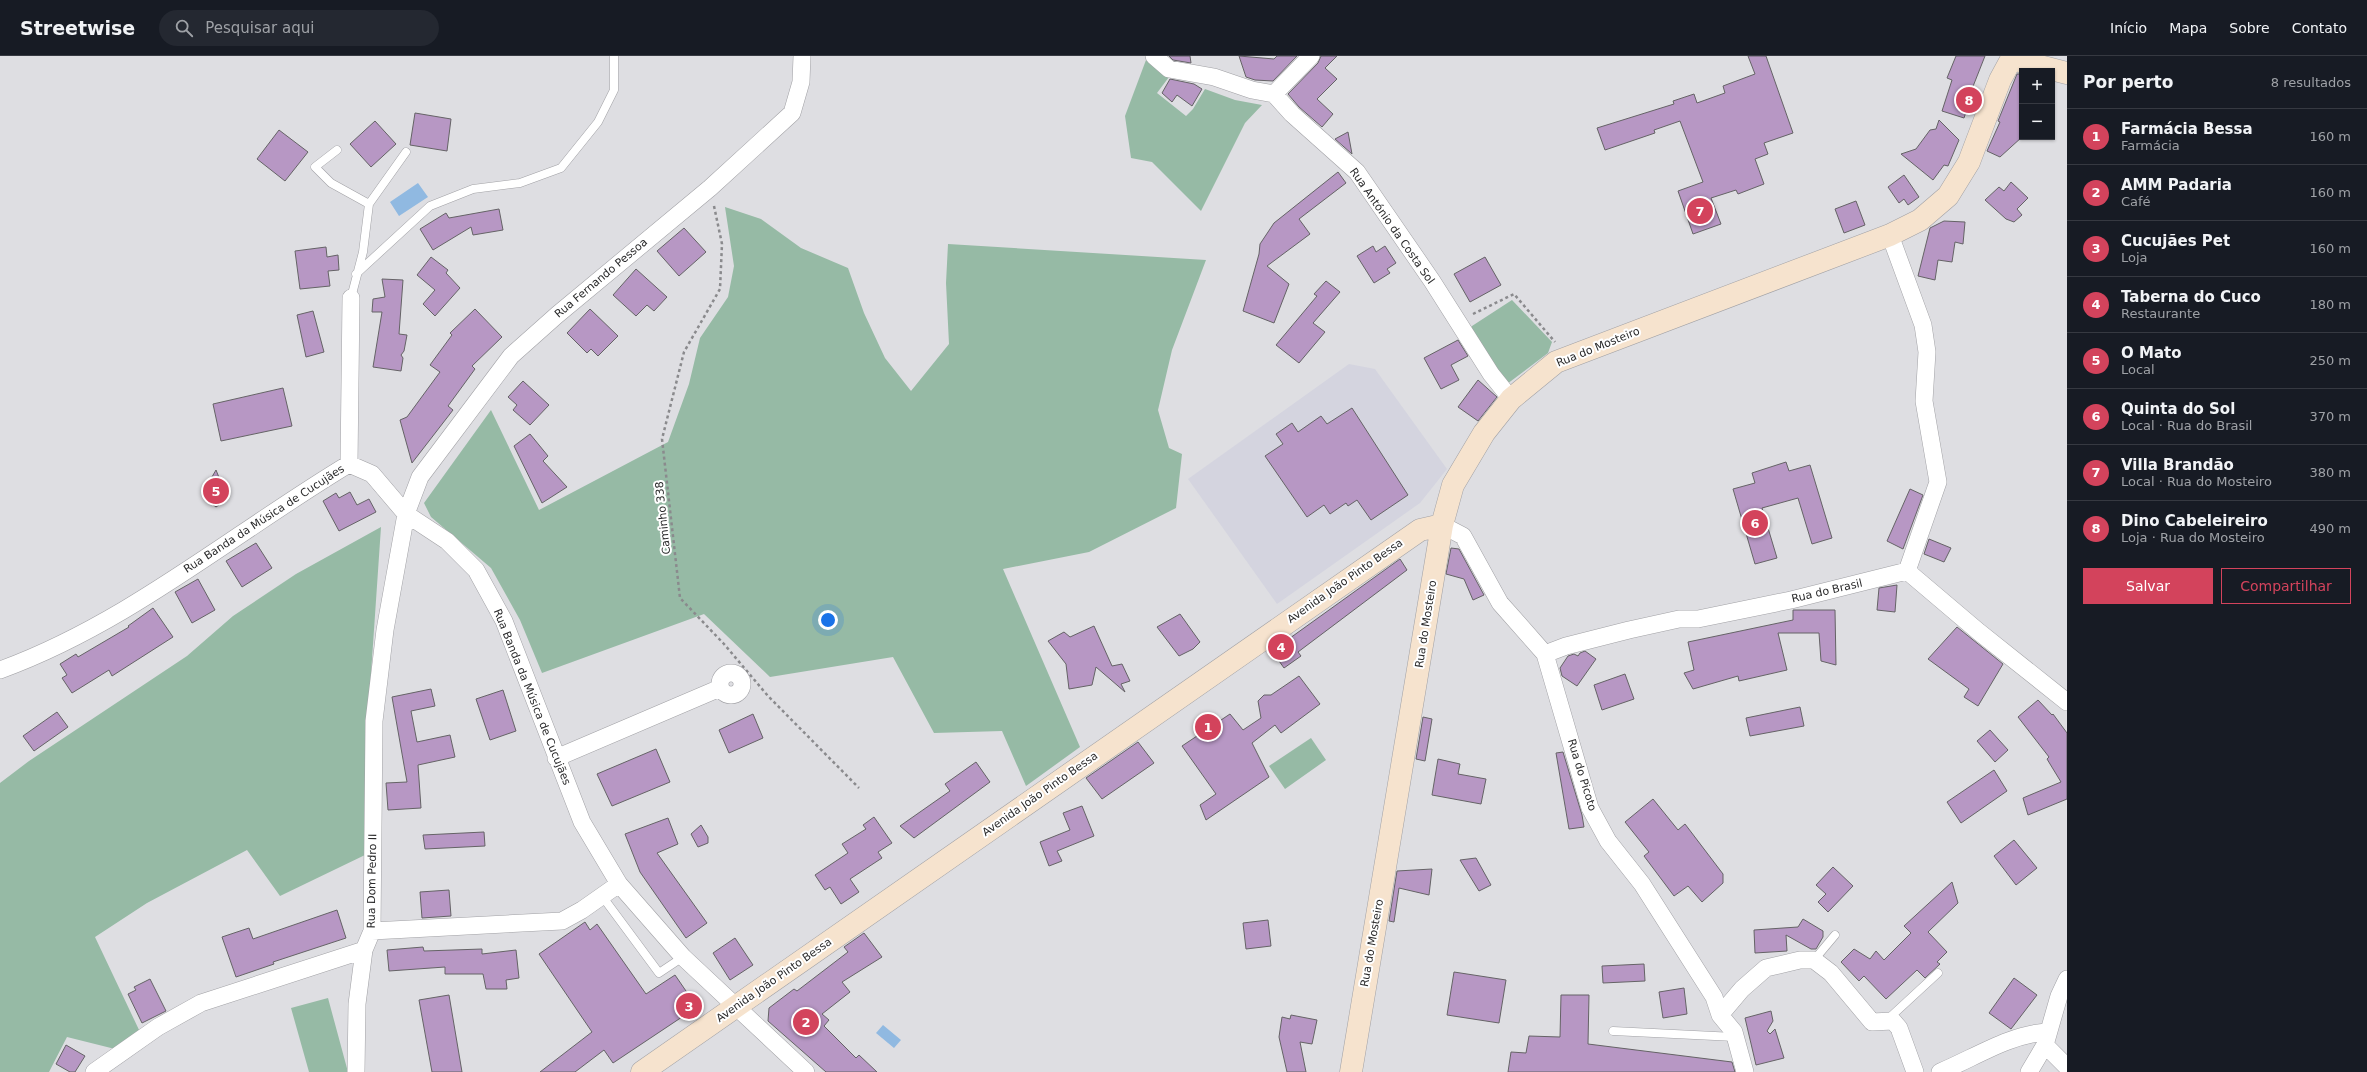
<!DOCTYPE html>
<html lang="pt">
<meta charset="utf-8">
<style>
body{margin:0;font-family:"DejaVu Sans",sans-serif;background:#242831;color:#f1f3f6}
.controls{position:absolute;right:12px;top:12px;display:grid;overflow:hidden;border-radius:0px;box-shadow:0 1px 3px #0004}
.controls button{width:36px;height:36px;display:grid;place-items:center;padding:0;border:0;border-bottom:1px solid #363941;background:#171b24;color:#f1f3f6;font:20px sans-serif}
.you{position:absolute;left:828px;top:564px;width:14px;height:14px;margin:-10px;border:3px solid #fff;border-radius:50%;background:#1a73e8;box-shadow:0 0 0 6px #1a73e833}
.badge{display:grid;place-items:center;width:26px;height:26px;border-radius:50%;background:#d3435c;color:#fff;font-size:13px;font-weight:700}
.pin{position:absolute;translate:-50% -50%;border:2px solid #fff;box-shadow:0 1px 4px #0006}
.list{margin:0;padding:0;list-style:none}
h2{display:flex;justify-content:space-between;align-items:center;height:52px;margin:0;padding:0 16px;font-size:17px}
h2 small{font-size:13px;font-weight:400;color:#9ea1a6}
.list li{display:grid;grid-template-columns:26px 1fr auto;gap:12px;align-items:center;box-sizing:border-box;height:56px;padding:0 16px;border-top:1px solid #363941}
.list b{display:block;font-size:15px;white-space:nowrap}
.list p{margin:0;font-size:13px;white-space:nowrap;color:#9ea1a6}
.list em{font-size:13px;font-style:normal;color:#9ea1a6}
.actions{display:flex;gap:8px;padding:12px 16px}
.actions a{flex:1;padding:9px 0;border:1px solid #d3435c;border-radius:0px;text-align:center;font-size:14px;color:#d3435c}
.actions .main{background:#d3435c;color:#fff}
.icon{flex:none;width:22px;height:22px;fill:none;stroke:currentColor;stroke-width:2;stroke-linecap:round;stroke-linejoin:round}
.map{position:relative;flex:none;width:2067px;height:1016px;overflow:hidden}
header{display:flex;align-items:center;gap:24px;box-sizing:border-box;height:56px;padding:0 20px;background:#171b24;border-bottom:1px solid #363941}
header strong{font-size:19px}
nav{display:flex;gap:22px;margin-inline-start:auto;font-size:14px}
.search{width:280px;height:36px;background:#242831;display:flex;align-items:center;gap:10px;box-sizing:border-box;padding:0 14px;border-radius:22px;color:#9ea1a6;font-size:15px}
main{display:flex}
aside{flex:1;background:#171b24}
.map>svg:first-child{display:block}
</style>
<header>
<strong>Streetwise</strong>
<div class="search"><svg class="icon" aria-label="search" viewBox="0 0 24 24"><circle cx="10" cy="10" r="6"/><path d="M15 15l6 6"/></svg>Pesquisar aqui</div>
<nav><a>Início</a><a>Mapa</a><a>Sobre</a><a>Contato</a></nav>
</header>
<main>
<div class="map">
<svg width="2067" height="1016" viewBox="0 0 2067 1016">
<rect width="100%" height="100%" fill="#dedee2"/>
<path fill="#d4d4df" d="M 1349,308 L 1375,313 L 1447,413 L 1420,447 L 1277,548 L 1188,423 Z"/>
<path fill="#96baa5" d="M 1146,4 L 1169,21 L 1157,37 L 1186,60 L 1193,53 L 1205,33 L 1235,44 L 1262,49 L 1245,67 L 1201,155 L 1152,106 L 1131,102 L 1125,60 Z
M 725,151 L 761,163 L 801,192 L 848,212 L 864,257 L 885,302 L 911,335 L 949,288 L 946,227 L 948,188 L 1206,204 L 1172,294 L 1158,354 L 1169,392 L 1182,398 L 1176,452 L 1089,496 L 1003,513 L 1080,691 L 1026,730 L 1002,675 L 934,677 L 893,601 L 770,621 L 704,558 L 542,617 L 520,564 L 491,512 L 431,461 L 424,447 L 491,354 L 539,454 L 668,386 L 689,328 L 700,282 L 728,241 L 734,210 Z
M 1512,244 L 1552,286 L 1548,297 L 1507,328 L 1470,274 L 1472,270 Z
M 381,471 L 369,647 L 365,799 L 280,840 L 247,794 L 147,847 L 95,881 L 140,976 L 119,994 L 67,981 L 49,1016 L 0,1016 L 0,727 L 29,705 L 187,600 L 233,560 L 296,518 Z
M 1311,682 L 1326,704 L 1285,733 L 1269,710 Z
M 328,942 L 348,1016 L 309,1016 L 291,952 Z"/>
<path fill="#90b9e1" d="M 418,127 L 428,141 L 399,160 L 390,146 Z
M 883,969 L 901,984 L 894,992 L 876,977 Z"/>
<path fill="#b797c4" stroke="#656366" d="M 1169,0 L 1190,0 L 1191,7 L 1173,4 Z
M 1239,0 L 1274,3 L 1277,0 L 1297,0 L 1273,25 L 1255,24 L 1246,21 Z
M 1321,0 L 1337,0 L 1325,12 L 1337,23 L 1317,43 L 1333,58 L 1322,71 L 1299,51 L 1288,38 L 1318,7 Z
M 1748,0 L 1766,0 L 1793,77 L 1764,87 L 1768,98 L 1755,103 L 1764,128 L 1738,138 L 1736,134 L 1711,142 L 1721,168 L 1693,178 L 1678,135 L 1703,126 L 1680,65 L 1654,74 L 1655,77 L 1605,94 L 1597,72 L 1674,48 L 1673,45 L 1694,38 L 1697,47 L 1725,37 L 1723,30 L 1755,18 Z
M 1956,0 L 1985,0 L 1970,38 L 1972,38 L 1964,62 L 1942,55 L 1952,24 L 1947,22 Z
M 2017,18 L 2022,18 L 2022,81 L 2000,101 L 1987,95 L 2000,66 L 1998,65 Z
M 1170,23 L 1194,28 L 1202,33 L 1192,50 L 1177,39 L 1172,46 L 1162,37 Z
M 415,57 L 451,63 L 447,95 L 410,89 Z
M 1939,64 L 1959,84 L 1948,110 L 1944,109 L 1933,124 L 1901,98 L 1916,93 L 1930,74 L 1936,73 Z
M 375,65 L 396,88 L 371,111 L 350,88 Z
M 279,74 L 308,96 L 285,125 L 257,103 Z
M 1348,76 L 1352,98 L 1335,83 Z
M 1338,116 L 1346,127 L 1299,163 L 1310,178 L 1267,210 L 1289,228 L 1274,267 L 1243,255 L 1259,198 L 1260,188 L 1274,167 Z
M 1904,119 L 1919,141 L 1908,149 L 1904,143 L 1899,147 L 1888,131 Z
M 2011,126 L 2028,142 L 2017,153 L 2022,159 L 2014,166 L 2006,163 L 1985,144 L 1999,131 L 2004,135 Z
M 1856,145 L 1865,169 L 1844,177 L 1835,153 Z
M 499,153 L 503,174 L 473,179 L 471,171 L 433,194 L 420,173 L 446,157 L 449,162 Z
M 1944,165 L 1965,166 L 1963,188 L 1955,186 L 1952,206 L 1938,204 L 1935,224 L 1918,220 L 1930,172 Z
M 684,172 L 706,196 L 679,220 L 657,195 Z
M 1373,190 L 1376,196 L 1385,190 L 1396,207 L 1387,213 L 1390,217 L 1374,227 L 1357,200 Z
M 326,191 L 327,201 L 338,199 L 339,214 L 328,215 L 330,230 L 300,233 L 295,195 Z
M 431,201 L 448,214 L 446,217 L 460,232 L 435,260 L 423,248 L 435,234 L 417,219 Z
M 1485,201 L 1501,229 L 1470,246 L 1454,218 Z
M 636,213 L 667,241 L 654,255 L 647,249 L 636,260 L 613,239 Z
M 382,223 L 403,224 L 399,278 L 407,279 L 404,295 L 401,299 L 403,302 L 401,315 L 373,311 L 382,256 L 372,256 L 373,243 L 385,241 Z
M 1326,225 L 1340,236 L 1313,267 L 1325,276 L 1299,307 L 1276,289 L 1317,240 L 1314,238 Z
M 475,253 L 502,281 L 472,310 L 475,313 L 448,350 L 453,354 L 412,407 L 400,364 L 407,361 L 440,316 L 430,309 L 452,279 L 450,277 Z
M 590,253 L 618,280 L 598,300 L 591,293 L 587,297 L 567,277 Z
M 313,255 L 324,296 L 306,301 L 297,259 Z
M 1458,284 L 1468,300 L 1451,309 L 1459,324 L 1441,333 L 1424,302 Z
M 1478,324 L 1497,341 L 1478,365 L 1458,351 Z
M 523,325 L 549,349 L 530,369 L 513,354 L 517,349 L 508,341 Z
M 283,332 L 292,370 L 221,385 L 213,348 Z
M 1352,352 L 1408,439 L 1371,464 L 1357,444 L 1348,450 L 1346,447 L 1330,458 L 1324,449 L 1307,461 L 1265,400 L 1283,388 L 1276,378 L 1292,367 L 1298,376 L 1321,360 L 1327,368 Z
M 530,378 L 548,400 L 543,405 L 567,431 L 542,447 L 514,390 Z
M 1786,406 L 1789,415 L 1810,409 L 1832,482 L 1812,488 L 1798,442 L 1762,452 L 1777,502 L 1755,508 L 1733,433 L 1755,427 L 1752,417 Z
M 216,414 L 222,429 L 230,437 L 223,446 L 216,451 L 206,443 L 205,433 Z
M 1910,433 L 1923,439 L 1903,493 L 1887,485 Z
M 350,436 L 357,449 L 369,443 L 376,456 L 339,475 L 323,445 L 336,437 L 339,442 Z
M 1929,483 L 1951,492 L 1944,506 L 1924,498 Z
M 256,487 L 272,512 L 242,531 L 226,505 Z
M 1451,492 L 1459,493 L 1484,539 L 1473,544 L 1464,523 L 1446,518 Z
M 1400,503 L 1407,514 L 1298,596 L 1301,600 L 1284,612 L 1272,595 Z
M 198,523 L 215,554 L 192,567 L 175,536 Z
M 1897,529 L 1895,556 L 1877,554 L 1879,532 Z
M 153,552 L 173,581 L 112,620 L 109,614 L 72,637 L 62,622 L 67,619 L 60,608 L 76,598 L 78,601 L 129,571 L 128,570 Z
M 1793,554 L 1835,554 L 1836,609 L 1821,605 L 1819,577 L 1778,577 L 1787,614 L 1739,625 L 1738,620 L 1693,633 L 1684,617 L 1694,614 L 1688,586 L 1793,564 Z
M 1180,558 L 1200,586 L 1193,593 L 1179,600 L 1157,571 Z
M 1094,570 L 1112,610 L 1122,608 L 1130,625 L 1121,628 L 1125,636 L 1096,611 L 1092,629 L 1069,633 L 1066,608 L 1048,585 L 1064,576 L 1070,581 Z
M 1957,571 L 2003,608 L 1978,650 L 1964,641 L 1969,633 L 1928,603 Z
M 1585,595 L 1596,603 L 1577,630 L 1562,620 L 1560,612 L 1568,600 L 1574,598 L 1578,600 L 1580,597 Z
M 1625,618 L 1634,643 L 1602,654 L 1594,629 Z
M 1299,620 L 1320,648 L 1281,677 L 1275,669 L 1252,687 L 1269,721 L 1206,764 L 1200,749 L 1216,738 L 1182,690 L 1230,658 L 1243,674 L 1261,662 L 1258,645 L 1264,639 L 1271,639 Z
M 431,633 L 435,650 L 411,655 L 417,686 L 450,679 L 455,701 L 418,709 L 421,752 L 388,754 L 386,727 L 407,726 L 392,641 Z
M 503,634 L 516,675 L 490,684 L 476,643 Z
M 2038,644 L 2052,659 L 2053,658 L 2067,677 L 2067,743 L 2028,759 L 2023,742 L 2061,726 L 2047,703 L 2049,701 L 2018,661 Z
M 1800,651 L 1804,670 L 1750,680 L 1746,662 Z
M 57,656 L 68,671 L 34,695 L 23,680 Z
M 753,658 L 763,682 L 729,697 L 719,674 Z
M 1423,661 L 1432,663 L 1425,705 L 1416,703 Z
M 1990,674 L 2008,694 L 1995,706 L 1977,685 Z
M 1138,686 L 1154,707 L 1102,743 L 1086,722 Z
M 656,693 L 670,726 L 612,750 L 597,718 Z
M 1563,696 L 1582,759 L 1584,771 L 1569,773 L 1556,697 Z
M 1438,703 L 1460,708 L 1458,718 L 1486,723 L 1481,748 L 1432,739 Z
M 976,706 L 990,726 L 914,782 L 900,770 L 950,735 L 945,728 Z
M 1994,714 L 2007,735 L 1961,767 L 1947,746 Z
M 1653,743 L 1678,774 L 1685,768 L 1723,818 L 1723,827 L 1702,846 L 1688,830 L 1674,840 L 1644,800 L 1649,796 L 1625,766 Z
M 1082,750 L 1094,780 L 1057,795 L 1062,805 L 1049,810 L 1040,786 L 1070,774 L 1063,757 Z
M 874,761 L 892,787 L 878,796 L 882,802 L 850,823 L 859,836 L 841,848 L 830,831 L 825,834 L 815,819 L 848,797 L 842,788 L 866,773 L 863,769 Z
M 668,762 L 678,788 L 657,797 L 707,867 L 686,882 L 640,816 L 625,778 Z
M 701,769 L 708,781 L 708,787 L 698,791 L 691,778 Z
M 484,776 L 485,790 L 425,793 L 423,779 Z
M 2014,784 L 2037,812 L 2016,829 L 1994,800 Z
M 1476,802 L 1491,829 L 1479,835 L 1460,804 Z
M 1833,811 L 1853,830 L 1828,856 L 1818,846 L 1826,838 L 1816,829 Z
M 1432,813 L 1429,839 L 1399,832 L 1394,866 L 1389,865 L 1397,815 Z
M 1952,826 L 1958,847 L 1928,876 L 1947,896 L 1937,906 L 1940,908 L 1925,922 L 1917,914 L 1886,943 L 1864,920 L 1859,925 L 1841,906 L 1854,893 L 1870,903 L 1876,895 L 1884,904 L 1911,877 L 1904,870 Z
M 449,834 L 451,860 L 422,862 L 420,836 Z
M 337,854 L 346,882 L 273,906 L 274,908 L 236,921 L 222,881 L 249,872 L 253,883 Z
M 1803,863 L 1823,875 L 1823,881 L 1816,893 L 1811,893 L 1786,879 L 1787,895 L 1755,897 L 1754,874 L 1798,871 Z
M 1268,864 L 1271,890 L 1246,893 L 1243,867 Z
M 585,866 L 590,874 L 597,868 L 646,938 L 675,919 L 697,951 L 613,1007 L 604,994 L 575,1016 L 540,1016 L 592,976 L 539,898 Z
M 864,877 L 882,901 L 842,926 L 850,936 L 822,958 L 829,964 L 824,970 L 856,1002 L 859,999 L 877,1016 L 826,1016 L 768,965 L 769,952 L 794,933 L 797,935 L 848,896 L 844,891 Z
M 735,882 L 753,909 L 730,924 L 713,897 Z
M 423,891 L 424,895 L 482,893 L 482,898 L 516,894 L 519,922 L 506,924 L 507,933 L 486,933 L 483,918 L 445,918 L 445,911 L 389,915 L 387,894 Z
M 1644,908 L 1645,925 L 1603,927 L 1602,910 Z
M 1454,916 L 1506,924 L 1499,967 L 1447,959 Z
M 2014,922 L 2037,939 L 2011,973 L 1989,957 Z
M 150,923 L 166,955 L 142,967 L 128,938 L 136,934 L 134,931 Z
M 1684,932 L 1687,958 L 1663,962 L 1659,936 Z
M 449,939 L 462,1016 L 432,1016 L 419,944 Z
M 1561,939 L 1589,939 L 1588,988 L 1732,1006 L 1735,1016 L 1508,1016 L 1511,996 L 1526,997 L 1529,980 L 1560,981 Z
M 1771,955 L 1773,965 L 1767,975 L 1770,978 L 1775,973 L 1784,1002 L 1756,1009 L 1745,962 Z
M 1291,959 L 1317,964 L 1312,988 L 1300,986 L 1306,1016 L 1287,1016 L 1279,981 L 1282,961 L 1290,963 Z
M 66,989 L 85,1000 L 75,1016 L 70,1016 L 56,1008 Z"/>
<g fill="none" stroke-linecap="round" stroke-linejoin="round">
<g stroke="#a1a1a5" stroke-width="9">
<path id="lane" d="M 337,94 L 315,111 L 331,127 L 369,148 L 363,196 L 351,242
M 369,148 L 406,96
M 356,218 L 430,150 L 473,133 L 520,127 L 561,112 L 598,66 L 614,34 L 614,0
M 602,840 L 659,917 L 683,901
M 1814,904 L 1835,879
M 1887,964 L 1938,917
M 1613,975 L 1735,981"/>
</g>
<g stroke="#a1a1a5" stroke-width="18">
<path id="street" d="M 1154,0 L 1169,13 L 1214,21 L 1252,34 L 1274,38 L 1292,58 L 1357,116 L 1432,225 L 1491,318 L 1511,343
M 1274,38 L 1311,0
M 1890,179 L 1923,269 L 1927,296 L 1924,345 L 1938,426 L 1907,515
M 349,408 L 351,242
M 1442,469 L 1463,480 L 1500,547 L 1545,598 L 1590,752 L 1608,785 L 1642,828 L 1714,941 L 1720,959 L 1734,976 L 1745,1016
M 1545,598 L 1566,590 L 1629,574 L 1679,563 L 1698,563 L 1791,544 L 1907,515 L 1979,576 L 2067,646
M 0,614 C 127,568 234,477 349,408 L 372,418 L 406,458 L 447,485 L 476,514 L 504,565 L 582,766 L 619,828 L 683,901 L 806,1016
M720 628a11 11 0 1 1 22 0a11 11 0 1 1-22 0Z
M 556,702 L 720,632
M 372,875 L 562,865 L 582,854 L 619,828
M 1720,959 L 1742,933 L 1766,912 L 1800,904 L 1814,904 L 1831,917 L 1872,966 L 1893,965 L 1899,972 L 1915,1016
M 2045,989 L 2067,1011
M 94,1016 L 158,971 L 201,947 L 364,894 L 372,875 L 374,665 L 385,574 L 406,458 L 420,421 L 511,300 L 557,259 L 710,132 L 792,57 L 801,26 L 802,0
M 356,1016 L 357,948 L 364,894
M 1940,1016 C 1974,1002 2010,978 2047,976
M 2029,1016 L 2045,989 L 2059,940 L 2067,923"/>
</g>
<g stroke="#a1a1a5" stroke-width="23">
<path id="secondary" d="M 2012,3 L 2067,17
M 642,1016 L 1420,474 L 1442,469
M 1351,1016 L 1442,469 L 1453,429 L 1484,377 L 1511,343 L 1556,306 L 1890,179 L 1920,164 L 1948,140 L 1969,106 L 2000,24 L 2013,0"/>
</g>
<path stroke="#8a8a8d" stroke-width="2.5" stroke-dasharray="3 3" stroke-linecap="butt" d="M 714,150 L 722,188 L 720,233 L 684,296 L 662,383 L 680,542 L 724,588 L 768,640 L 859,732
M 1473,258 L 1514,238 L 1555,286"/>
<use href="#lane" stroke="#fff" stroke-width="8"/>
<use href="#street" stroke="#fff" stroke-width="17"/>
<use href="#secondary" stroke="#f6e3ce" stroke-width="22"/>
</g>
<g text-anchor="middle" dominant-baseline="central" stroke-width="4" stroke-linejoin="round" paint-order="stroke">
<g font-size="11" fill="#2a2a2b" stroke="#fff">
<text transform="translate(1392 170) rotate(55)">Rua António da Costa Sol</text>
<text transform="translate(601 222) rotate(-40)">Rua Fernando Pessoa</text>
<text transform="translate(1598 291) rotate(-22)">Rua do Mosteiro</text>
<text transform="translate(663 462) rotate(-96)">Caminho 338</text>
<text transform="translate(264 463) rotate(-33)">Rua Banda da Música de Cucujães</text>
<text transform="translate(1345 525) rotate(-35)">Avenida João Pinto Bessa</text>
<text transform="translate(1827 535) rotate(-13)">Rua do Brasil</text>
<text transform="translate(1426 568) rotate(-81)">Rua do Mosteiro</text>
<text transform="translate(532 641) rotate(68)">Rua Banda da Música de Cucujães</text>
<text transform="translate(1582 719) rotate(73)">Rua do Picoto</text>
<text transform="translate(1040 738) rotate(-35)">Avenida João Pinto Bessa</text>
<text transform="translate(372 825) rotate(-89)">Rua Dom Pedro II</text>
<text transform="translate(1372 887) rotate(-80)">Rua do Mosteiro</text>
<text transform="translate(774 924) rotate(-35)">Avenida João Pinto Bessa</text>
</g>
</g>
</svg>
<div class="controls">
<button>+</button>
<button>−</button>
</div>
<div class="you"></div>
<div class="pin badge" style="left:1208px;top:671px">1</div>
<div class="pin badge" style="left:806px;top:966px">2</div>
<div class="pin badge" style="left:689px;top:950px">3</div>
<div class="pin badge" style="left:1281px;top:591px">4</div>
<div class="pin badge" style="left:216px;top:435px">5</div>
<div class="pin badge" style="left:1755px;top:467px">6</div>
<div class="pin badge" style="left:1700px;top:155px">7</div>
<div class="pin badge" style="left:1969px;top:44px">8</div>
</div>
<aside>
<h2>Por perto<small>8 resultados</small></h2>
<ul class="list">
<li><span class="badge">1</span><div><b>Farmácia Bessa</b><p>Farmácia</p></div><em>160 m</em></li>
<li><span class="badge">2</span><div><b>AMM Padaria</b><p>Café</p></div><em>160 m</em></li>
<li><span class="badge">3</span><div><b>Cucujães Pet</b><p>Loja</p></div><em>160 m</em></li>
<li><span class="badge">4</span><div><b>Taberna do Cuco</b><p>Restaurante</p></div><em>180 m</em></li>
<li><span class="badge">5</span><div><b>O Mato</b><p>Local</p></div><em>250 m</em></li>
<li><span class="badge">6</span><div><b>Quinta do Sol</b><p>Local · Rua do Brasil</p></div><em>370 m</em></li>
<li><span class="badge">7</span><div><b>Villa Brandão</b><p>Local · Rua do Mosteiro</p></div><em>380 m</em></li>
<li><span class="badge">8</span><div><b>Dino Cabeleireiro</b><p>Loja · Rua do Mosteiro</p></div><em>490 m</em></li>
</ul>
<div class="actions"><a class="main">Salvar</a><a>Compartilhar</a></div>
</aside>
</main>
